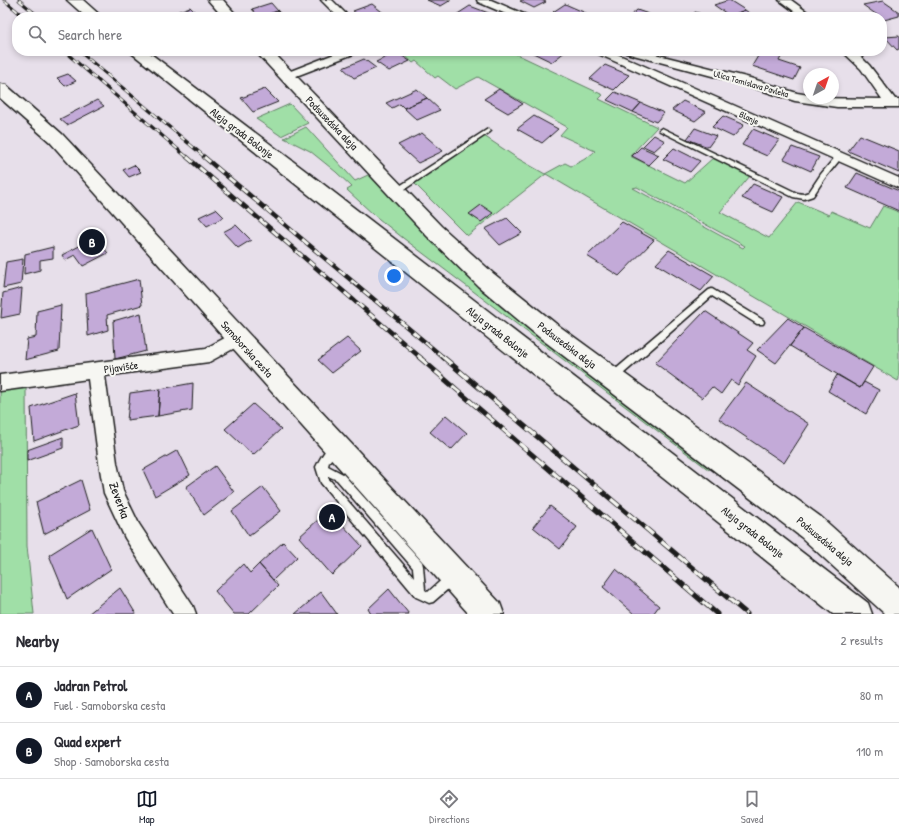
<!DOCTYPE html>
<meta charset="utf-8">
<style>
body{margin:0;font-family:"Patrick Hand",sans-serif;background:#f7f7f7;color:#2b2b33}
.compass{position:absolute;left:803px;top:68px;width:36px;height:36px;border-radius:50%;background:#fff;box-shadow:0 2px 6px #0003;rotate:40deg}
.you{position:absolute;left:394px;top:276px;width:14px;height:14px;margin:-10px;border:3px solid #fff;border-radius:50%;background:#1a73e8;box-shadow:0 0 0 6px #1a73e833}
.badge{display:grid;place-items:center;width:26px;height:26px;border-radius:50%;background:#111827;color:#fff;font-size:13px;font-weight:700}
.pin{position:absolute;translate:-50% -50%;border:2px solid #fff;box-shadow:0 1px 4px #0006}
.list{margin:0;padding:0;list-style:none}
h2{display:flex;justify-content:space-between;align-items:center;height:52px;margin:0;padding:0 16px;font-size:17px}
h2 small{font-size:13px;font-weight:400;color:#7c7c81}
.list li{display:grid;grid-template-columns:26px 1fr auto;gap:12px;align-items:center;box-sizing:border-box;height:56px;padding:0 16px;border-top:1px solid #e1e1e2}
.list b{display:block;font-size:15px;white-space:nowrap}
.list p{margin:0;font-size:13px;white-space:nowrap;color:#7c7c81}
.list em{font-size:13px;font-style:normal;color:#7c7c81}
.icon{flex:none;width:22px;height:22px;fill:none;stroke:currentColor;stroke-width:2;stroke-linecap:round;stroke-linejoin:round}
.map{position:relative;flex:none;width:899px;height:614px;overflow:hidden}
.search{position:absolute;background:#fff;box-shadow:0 2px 6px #0003;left:12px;right:12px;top:12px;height:44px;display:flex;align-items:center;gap:10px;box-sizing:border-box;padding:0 14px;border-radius:16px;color:#7c7c81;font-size:15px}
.sheet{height:164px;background:#fff}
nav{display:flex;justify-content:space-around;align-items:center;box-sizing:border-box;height:56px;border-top:1px solid #e1e1e2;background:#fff;font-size:11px;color:#7c7c81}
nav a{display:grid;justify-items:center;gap:2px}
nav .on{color:#111827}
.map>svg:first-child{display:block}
</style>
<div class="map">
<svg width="899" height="614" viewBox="0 0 899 614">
<rect width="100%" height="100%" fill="#e7dfea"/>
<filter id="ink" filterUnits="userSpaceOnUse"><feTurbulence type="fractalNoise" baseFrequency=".025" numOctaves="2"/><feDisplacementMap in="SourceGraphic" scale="8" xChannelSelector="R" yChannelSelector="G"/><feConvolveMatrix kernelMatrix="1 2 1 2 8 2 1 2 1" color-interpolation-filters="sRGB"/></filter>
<g filter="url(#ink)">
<path fill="#a0dfa7" stroke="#5e7e62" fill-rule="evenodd" d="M 409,51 L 510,51 L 603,95 L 599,99 L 657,127 L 630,156 L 685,183 L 714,157 L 750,176 L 720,212 L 769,238 L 798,202 L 829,215 L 831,211 L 870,228 L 883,206 L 899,212 L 899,379 L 898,381 L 546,174 L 467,236 L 415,184 L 417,181 L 484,136 L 517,158 L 545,174 L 565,163 L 571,166 C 580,162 588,158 595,151 L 560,135 L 567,127 L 478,77 L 455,89 L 438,76 L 435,78 L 416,61 L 413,63 L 403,54 ZM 637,187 L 745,246 L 743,248 L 633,188 Z
M 290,104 L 308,123 L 281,136 L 256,119 Z
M 306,127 L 355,181 L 368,175 L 373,176 L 710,467 L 709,470 L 403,238 L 374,215 L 347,190 L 352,187 L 336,172 L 310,151 L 284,138 Z
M 26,387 L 27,546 L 34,614 L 0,614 L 0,391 Z"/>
<path fill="#c3aad8" stroke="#1c1c1c" d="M 427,0 L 451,0 L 441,6 Z
M 522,0 L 541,0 L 546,2 L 534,8 L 520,1 Z
M 729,0 L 745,10 L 730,16 L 714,5 Z
M 883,1 L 899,12 L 899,16 L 884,20 L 863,5 Z
M 271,3 L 278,11 L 259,17 L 252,9 Z
M 372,4 L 386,15 L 381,17 L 361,17 L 353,11 Z
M 565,4 L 588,14 L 584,17 L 564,17 L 553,12 Z
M 470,6 L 491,14 L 487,17 L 460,17 L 456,15 Z
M 190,7 L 199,16 L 174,17 L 171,14 Z
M 637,10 L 657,17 L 629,17 Z
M 745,10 L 755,17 L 730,16 Z
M 278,11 L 284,17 L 259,17 Z
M 695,12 L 712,17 L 690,17 Z
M 899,36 L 899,49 L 897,50 L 885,37 Z
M 529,51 L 566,51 L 552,62 Z
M 761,51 L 781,57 L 779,61 L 800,68 L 794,80 L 752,66 Z
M 396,52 L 410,61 L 389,71 L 376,62 Z
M 364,59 L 376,68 L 354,78 L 343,68 Z
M 605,65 L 629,75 L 614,90 L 590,79 Z
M 68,74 L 76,81 L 65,86 L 57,78 Z
M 265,89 L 278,102 L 253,112 L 241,98 Z
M 417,89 L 427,98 L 404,108 L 400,104 L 392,108 L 386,103 Z
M 499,89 L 523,104 L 508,113 L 484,99 Z
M 615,92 L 641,103 L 633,112 L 607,100 Z
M 427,98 L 440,110 L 417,120 L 404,108 Z
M 97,100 L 104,106 L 67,125 L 60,119 Z
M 683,101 L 706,112 L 695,121 L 672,110 Z
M 641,103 L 664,113 L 656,122 L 633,112 Z
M 534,116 L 558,129 L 542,143 L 517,129 Z
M 723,116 L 744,125 L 733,137 L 712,127 Z
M 695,128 L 716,136 L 708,147 L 687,139 Z
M 753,129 L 779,140 L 767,156 L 742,145 Z
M 422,133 L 443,151 L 418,163 L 398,145 Z
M 654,135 L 665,141 L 654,151 L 643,146 Z
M 860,135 L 899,151 L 899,173 L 848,151 Z
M 641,147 L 659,155 L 649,165 L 632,156 Z
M 792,147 L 819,157 L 811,171 L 784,159 Z
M 674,148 L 700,161 L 690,172 L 663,159 Z
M 134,165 L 141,172 L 129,177 L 123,170 Z
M 857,173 L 899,191 L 899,211 L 847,188 Z
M 753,184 L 783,197 L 773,212 L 742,198 Z
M 481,205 L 493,213 L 481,222 L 469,214 Z
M 216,209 L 224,217 L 207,226 L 199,217 Z
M 507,218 L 522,233 L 500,245 L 485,229 Z
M 622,222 L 654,240 L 619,276 L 587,256 Z
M 236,225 L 251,240 L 238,248 L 223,232 Z
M 95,238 L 108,253 L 83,266 L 75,255 L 65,260 L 62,255 Z
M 53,247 L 53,258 L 40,260 L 40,270 L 24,274 L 25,254 Z
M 669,250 L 714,276 L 701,291 L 656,264 Z
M 23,259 L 21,284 L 3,288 L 6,262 Z
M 139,279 L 142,305 L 107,315 L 108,330 L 88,336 L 86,293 Z
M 22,288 L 20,314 L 1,318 L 3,293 Z
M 61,305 L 59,351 L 25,360 L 27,339 L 36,337 L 37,311 Z
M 705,311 L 753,343 L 747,350 L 756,356 L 738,385 L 731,380 L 721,394 L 712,387 L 702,398 L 655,363 Z
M 141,313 L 146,351 L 115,359 L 113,321 Z
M 788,318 L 804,328 L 776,363 L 757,350 Z
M 804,328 L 873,367 L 860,388 L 790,346 Z
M 347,338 L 361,351 L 332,373 L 318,360 Z
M 837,375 L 860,388 L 864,382 L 879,390 L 866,414 L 828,391 Z
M 193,383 L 192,410 L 158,416 L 160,389 Z
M 746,383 L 809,424 L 784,463 L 719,419 Z
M 160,389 L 158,416 L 127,420 L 130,393 Z
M 75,393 L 79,425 L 34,441 L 31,408 Z
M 253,404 L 281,429 L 253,455 L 225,429 Z
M 446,415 L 467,433 L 451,450 L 430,432 Z
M 63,437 L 63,448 L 27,461 L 27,450 Z
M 178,450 L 190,475 L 155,496 L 143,470 Z
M 215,466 L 234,492 L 204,515 L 186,487 Z
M 81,480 L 90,510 L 44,534 L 36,502 Z
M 263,487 L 281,511 L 249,536 L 232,511 Z
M 550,506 L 577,527 L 560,549 L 533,527 Z
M 329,510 L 362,546 L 332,575 L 299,537 Z
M 92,528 L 111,569 L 67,599 L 49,555 Z
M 283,542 L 297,557 L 273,580 L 259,564 Z
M 243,564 L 250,573 L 259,564 L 278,586 L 249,614 L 234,614 L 215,591 Z
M 616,569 L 659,606 L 653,614 L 634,614 L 603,587 Z
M 120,588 L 136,614 L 88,614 Z
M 389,589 L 409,614 L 371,614 L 368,609 Z
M 321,592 L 337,614 L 295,614 Z"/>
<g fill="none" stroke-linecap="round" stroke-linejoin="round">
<g stroke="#1c1c1c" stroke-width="3">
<path id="lane" d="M 662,128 L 797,193 L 803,194 L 809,192 L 821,174 L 837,155 L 839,155 L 842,157 L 825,178 L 813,196 L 804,199 L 793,197 L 660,131 L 659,130 Z
M 488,129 L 491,131 L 490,132 L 399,193 L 395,193 L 394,191 L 395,189 Z
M 712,289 L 763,320 L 764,322 L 763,324 L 757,324 L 712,296 L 615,381 L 612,382 L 609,381 L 608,378 L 609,375 L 709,290 Z
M 335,443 L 338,444 L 340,447 L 329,462 L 328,466 L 343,474 L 422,562 L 423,566 L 425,590 L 428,592 L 447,575 L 451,574 L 455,575 L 456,579 L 455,583 L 433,602 L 429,603 L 416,597 L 321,483 L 316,467 C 320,459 326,446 335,443 ZM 328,476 L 337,480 L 413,568 L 414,577 L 328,478 Z"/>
</g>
<g stroke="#1c1c1c" stroke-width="3">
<path id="street" d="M 321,0 L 332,0 L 349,17 L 338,17 Z
M 477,0 L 491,0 L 526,15 L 527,17 L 513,17 L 478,2 Z
M 779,0 L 791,0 L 814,17 L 802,17 Z
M 342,51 L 358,51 L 356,53 L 291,78 L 283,78 L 281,76 L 283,74 Z
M 594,51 L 610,51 L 899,178 L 899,188 L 596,53 Z
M 624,51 L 643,51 L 750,78 L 797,93 L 809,95 L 809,98 L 882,99 L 861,69 L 842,51 L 855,51 L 869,65 L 895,99 L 899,99 L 899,107 L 837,107 L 795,101 L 742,84 L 626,53 Z
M 238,331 L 244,333 L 246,338 L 244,343 L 209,362 L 105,376 L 117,463 L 123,491 L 139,524 L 193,606 L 196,614 L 173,614 L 125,538 L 104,493 L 99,463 L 88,379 L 0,391 L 0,375 L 206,348 Z"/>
</g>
<g stroke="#1c1c1c" stroke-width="3">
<path id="secondary" d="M 67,0 L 83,0 L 102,17 L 86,17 Z
M 208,0 L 223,0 L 238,17 L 223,17 Z
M 129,51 L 147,51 L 323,184 L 868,603 L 872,614 L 833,614 Z
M 255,51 L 272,51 L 441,226 L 494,274 L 555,323 L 821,517 L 899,587 L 899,614 L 885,614 L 801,537 L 539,337 L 478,286 L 427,236 Z
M 0,84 L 6,85 L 62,134 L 500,603 L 504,614 L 469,614 L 50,142 L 0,98 Z"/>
</g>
<use href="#lane" fill="#f6f6f2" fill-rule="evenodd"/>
<use href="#street" fill="#f6f6f2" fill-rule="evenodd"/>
<use href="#secondary" fill="#f6f6f2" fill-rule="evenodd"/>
<g stroke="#1c1c1c" stroke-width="3">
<path id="rail-far2" d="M 4,0 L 24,17
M 19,0 L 39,17
M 64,51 L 188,158
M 79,51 L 206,158"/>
</g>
<g stroke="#1c1c1c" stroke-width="4.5">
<path id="rail-far1" d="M 187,157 L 421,358
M 204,157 L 444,358"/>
</g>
<g stroke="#1c1c1c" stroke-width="5">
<path id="rail" d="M 419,357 L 717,614
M 443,357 L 747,614"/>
</g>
<use href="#rail-far2" stroke="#f6f6f2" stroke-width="2" stroke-dasharray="6" stroke-linecap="butt"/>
<use href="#rail-far1" stroke="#f6f6f2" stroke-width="3" stroke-dasharray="8" stroke-linecap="butt"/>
<use href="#rail" stroke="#f6f6f2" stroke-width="3.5" stroke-dasharray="11" stroke-linecap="butt"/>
</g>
</g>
<g text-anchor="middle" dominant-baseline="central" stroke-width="4" stroke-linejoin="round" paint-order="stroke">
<g font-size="9" fill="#1c1c1c" stroke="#f6f6f2">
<text transform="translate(751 84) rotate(16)">Ulica Tomislava Pavleka</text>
<text transform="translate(749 118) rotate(24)">Blanje</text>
</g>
<g font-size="11" fill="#1c1c1c" stroke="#f6f6f2">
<text transform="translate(332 123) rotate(46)">Podsusedska aleja</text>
<text transform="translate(242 133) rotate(37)">Aleja grada Bolonje</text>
<text transform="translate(498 332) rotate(38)">Aleja grada Bolonje</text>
<text transform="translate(567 345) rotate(37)">Podsusedska aleja</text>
<text transform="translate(247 349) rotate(48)">Samoborska cesta</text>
<text transform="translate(121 367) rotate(-8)">Pijavišće</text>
<text transform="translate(753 532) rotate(38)">Aleja grada Bolonje</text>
<text transform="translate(825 541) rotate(40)">Podsusedska aleja</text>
</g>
<g font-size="13" fill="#1c1c1c" stroke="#f6f6f2">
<text transform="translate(120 500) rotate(70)">Zeverka</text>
</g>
</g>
</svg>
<svg class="compass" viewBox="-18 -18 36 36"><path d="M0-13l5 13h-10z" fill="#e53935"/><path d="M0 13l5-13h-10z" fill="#7c7c81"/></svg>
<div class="you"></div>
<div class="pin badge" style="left:332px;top:517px">A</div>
<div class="pin badge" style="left:92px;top:242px">B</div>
<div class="search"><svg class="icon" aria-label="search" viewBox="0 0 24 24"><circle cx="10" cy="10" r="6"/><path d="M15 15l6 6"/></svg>Search here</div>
</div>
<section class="sheet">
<h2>Nearby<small>2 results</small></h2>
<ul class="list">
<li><span class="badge">A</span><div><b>Jadran Petrol</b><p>Fuel · Samoborska cesta</p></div><em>80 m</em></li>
<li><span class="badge">B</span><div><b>Quad expert</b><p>Shop · Samoborska cesta</p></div><em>110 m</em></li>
</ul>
</section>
<nav>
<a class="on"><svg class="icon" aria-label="map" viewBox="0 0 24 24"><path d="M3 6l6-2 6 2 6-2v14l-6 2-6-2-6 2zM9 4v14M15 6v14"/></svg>Map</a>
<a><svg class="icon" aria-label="directions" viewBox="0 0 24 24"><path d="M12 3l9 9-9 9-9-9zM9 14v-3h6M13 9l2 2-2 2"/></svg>Directions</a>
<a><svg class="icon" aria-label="saved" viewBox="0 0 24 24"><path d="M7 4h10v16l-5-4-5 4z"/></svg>Saved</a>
</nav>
